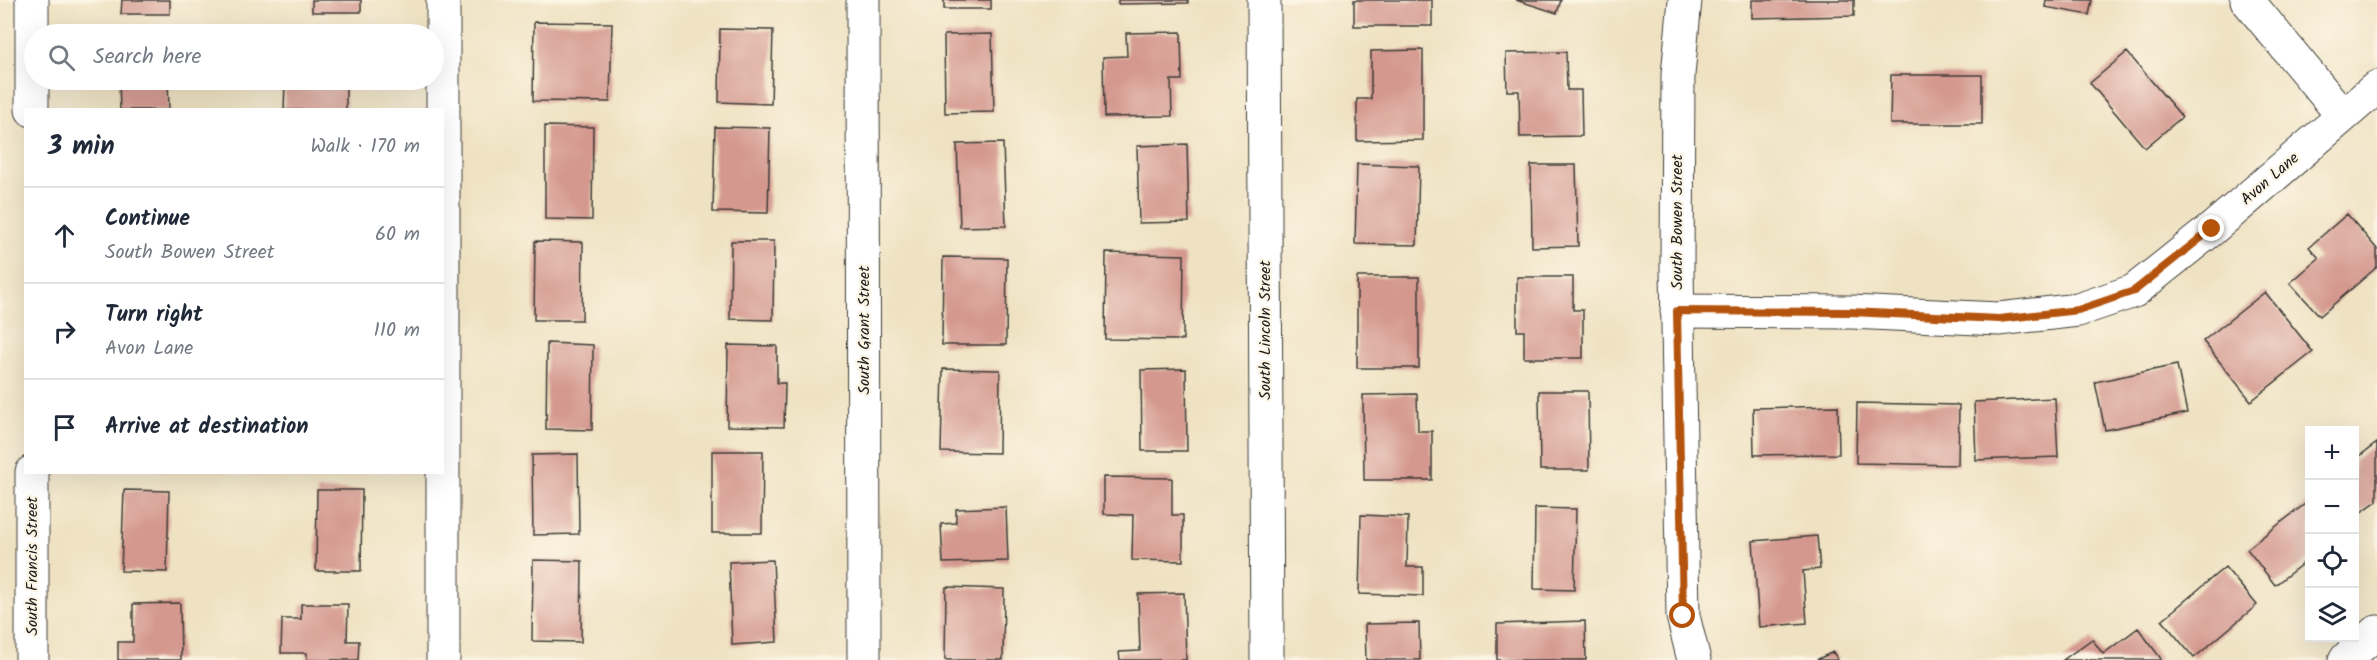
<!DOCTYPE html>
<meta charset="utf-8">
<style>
body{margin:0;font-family:Kalam,sans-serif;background:#f2f2f3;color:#1f2937}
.controls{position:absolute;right:18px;bottom:18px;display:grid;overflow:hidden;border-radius:0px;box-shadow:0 6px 24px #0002}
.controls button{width:54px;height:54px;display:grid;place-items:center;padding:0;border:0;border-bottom:2px solid #e0e1e3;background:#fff;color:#1f2937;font:30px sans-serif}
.stop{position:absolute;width:18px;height:18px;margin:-14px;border:4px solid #b45309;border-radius:50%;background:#fff}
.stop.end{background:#b45309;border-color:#fff;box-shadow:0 2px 6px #0008}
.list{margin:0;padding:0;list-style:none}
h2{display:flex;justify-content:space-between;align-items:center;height:78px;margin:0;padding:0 24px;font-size:26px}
h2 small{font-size:20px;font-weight:400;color:#747a83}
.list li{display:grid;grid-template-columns:39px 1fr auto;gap:18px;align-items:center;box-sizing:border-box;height:96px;padding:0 24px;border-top:2px solid #e0e1e3}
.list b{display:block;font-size:22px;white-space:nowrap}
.list p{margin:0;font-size:20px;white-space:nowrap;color:#747a83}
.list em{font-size:20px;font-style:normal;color:#747a83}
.icon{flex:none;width:33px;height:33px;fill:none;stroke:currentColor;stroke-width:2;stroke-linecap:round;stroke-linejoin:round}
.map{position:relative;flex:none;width:2377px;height:660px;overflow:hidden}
.search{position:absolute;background:#fff;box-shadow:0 6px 24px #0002;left:24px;top:24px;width:420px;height:66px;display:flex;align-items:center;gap:15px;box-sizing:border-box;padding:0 21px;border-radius:33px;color:#747a83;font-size:22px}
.panel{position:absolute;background:#fff;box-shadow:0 6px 24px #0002;left:24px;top:108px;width:420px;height:366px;border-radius:0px}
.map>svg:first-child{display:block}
</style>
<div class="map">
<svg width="2377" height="660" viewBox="0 0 2377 660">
<rect width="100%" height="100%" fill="#fcf5e5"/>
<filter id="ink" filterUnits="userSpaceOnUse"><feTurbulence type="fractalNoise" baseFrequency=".0167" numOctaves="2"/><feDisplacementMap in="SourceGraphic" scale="12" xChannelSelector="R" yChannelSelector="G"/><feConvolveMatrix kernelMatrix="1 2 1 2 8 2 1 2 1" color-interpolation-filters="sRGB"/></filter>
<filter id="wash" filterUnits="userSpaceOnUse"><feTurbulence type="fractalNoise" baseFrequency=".008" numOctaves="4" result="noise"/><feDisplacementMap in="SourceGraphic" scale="24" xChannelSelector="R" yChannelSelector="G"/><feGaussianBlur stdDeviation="1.35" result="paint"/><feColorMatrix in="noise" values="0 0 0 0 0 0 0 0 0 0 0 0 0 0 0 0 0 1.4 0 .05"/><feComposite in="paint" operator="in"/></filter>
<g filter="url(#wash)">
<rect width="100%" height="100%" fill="#efe2c2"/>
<g id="blocks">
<path fill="#d4988f" d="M 122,0 L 170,0 L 170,14 L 121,14 Z
M 312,0 L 361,0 L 361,12 L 312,12 Z
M 944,0 L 991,0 L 991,9 L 944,9 Z
M 1118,0 L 1188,0 L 1188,3 L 1118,4 Z
M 1354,0 L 1432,0 L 1432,26 L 1354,26 Z
M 1516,0 L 1561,0 L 1557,13 Z
M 1752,0 L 1854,0 L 1854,16 L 1752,18 Z
M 2046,0 L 2092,0 L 2089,15 L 2045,7 Z
M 534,22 L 612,23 L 610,102 L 533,101 Z
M 720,29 L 773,30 L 771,104 L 719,102 Z
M 1181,32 L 1182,80 L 1171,80 L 1172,116 L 1104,117 L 1103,57 L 1127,56 L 1126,33 Z
M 992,34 L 994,112 L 945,113 L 944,35 Z
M 1423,50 L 1423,140 L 1357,141 L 1357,99 L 1371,99 L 1371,51 Z
M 1566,52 L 1567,90 L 1581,90 L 1582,136 L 1520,137 L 1519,91 L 1507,91 L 1506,53 Z
M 2127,52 L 2182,117 L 2145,148 L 2090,83 Z
M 1891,75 L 1982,75 L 1982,124 L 1890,124 Z
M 119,80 L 168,80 L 169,110 L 120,110 Z
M 307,80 L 357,80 L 357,87 L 346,86 L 346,110 L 284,110 L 285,82 L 307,82 Z
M 545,126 L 593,127 L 592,220 L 545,219 Z
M 715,127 L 770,128 L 768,213 L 713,212 Z
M 1003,143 L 1006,226 L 960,227 L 957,144 Z
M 1187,144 L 1189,222 L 1139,223 L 1137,146 Z
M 1357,164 L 1419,166 L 1417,245 L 1355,244 Z
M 1531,165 L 1576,165 L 1578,246 L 1532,247 Z
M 2347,214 L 2377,249 L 2377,267 L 2320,316 L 2290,283 L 2319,258 L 2309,247 Z
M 535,241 L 583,242 L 582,320 L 534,320 Z
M 731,241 L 774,241 L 773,320 L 730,319 Z
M 1106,253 L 1184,255 L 1183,340 L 1105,339 Z
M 943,257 L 1007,258 L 1006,345 L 942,345 Z
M 1357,277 L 1419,277 L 1419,368 L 1357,368 Z
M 1517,277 L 1573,277 L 1573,310 L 1583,310 L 1583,358 L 1524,358 L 1524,331 L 1517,331 Z
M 2265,292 L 2313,352 L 2251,401 L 2203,341 Z
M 547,343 L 593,345 L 592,430 L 546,429 Z
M 728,345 L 777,346 L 777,383 L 785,383 L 784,427 L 727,426 Z
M 2177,365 L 2187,413 L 2105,430 L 2095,382 Z
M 943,369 L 1000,370 L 999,453 L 941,452 Z
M 1186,369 L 1187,451 L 1142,451 L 1141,370 Z
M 1539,391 L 1588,391 L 1589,470 L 1540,470 Z
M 1417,394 L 1418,431 L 1432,431 L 1432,480 L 1364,480 L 1363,395 Z
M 2055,398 L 2058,457 L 1976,460 L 1974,402 Z
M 1857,403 L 1959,405 L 1958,465 L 1856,463 Z
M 1838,406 L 1839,454 L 1754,455 L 1753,408 Z
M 2377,443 L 2377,501 L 2354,517 L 2354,460 Z
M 712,451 L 763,451 L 762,533 L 712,533 Z
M 578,454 L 579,534 L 533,535 L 532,455 Z
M 1104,477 L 1172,478 L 1172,515 L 1183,515 L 1183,561 L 1132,560 L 1133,515 L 1104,514 Z
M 124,490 L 169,491 L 167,572 L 121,571 Z
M 317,490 L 362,490 L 361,571 L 316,571 Z
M 2310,500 L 2310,558 L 2275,585 L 2247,549 Z
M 1006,507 L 1008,561 L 943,563 L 941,524 L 956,523 L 956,509 Z
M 1535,508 L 1576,509 L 1574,590 L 1534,589 Z
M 1361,515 L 1408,517 L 1407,567 L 1423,567 L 1423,596 L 1359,594 Z
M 1817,536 L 1820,569 L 1803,571 L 1807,623 L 1759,627 L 1753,541 Z
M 533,560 L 582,561 L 581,642 L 532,641 Z
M 773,560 L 777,642 L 732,645 L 729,562 Z
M 2225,567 L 2257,605 L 2194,658 L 2162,620 Z
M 946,587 L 1004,589 L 1003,660 L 945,660 Z
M 1184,593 L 1186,660 L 1120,660 L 1119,652 L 1140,651 L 1138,594 Z
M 180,603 L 181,660 L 118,660 L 118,642 L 133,642 L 133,604 Z
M 301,604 L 348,604 L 347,641 L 359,641 L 358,660 L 307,660 L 307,653 L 281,653 L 282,619 L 301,619 Z
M 1585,621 L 1586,660 L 1497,660 L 1497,624 Z
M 1419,623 L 1420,660 L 1366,660 L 1365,624 Z
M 2138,628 L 2162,660 L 2063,660 L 2092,639 L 2103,654 Z
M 1833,652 L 1838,660 L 1816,660 Z"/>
</g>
</g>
<g filter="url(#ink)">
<use href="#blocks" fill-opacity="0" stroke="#3c3a35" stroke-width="1.5"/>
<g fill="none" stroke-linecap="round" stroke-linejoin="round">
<g stroke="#3c3a35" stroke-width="35">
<path id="minor" d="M 32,0 L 32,110
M 863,0 L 864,660
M 1264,0 L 1267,660
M 2247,0 L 2343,116
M 1677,311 L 1851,312 L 1999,319 L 2078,310 L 2134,291 L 2212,229 L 2377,87
M 32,472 L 32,660
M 443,660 L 443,0
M 2345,660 L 2377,632"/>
</g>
<g stroke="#3c3a35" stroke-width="35">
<path id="tertiary" d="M 1685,0 L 1678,75 L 1677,268 L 1683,616 L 1694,660"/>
</g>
<use href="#minor" stroke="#fff" stroke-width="33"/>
<use href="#tertiary" stroke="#fff" stroke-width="33"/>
</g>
</g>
<g fill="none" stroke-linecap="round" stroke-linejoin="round" filter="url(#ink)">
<path stroke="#b45309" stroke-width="8" d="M 1683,616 L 1677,311 L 1851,312 L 1999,319 L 2078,310 L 2134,291 L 2212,229"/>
</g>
<g text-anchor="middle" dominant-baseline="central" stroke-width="4.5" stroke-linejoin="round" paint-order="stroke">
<g font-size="16" fill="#1c1c1c" stroke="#fcf5e5">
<text transform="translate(2270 179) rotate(-41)">Avon Lane</text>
<text transform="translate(1677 222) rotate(-90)">South Bowen Street</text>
<text transform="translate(864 330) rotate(-90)">South Grant Street</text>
<text transform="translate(1265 330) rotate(-90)">South Lincoln Street</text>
<text transform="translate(32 566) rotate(-90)">South Francis Street</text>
</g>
</g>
</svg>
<div class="controls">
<button>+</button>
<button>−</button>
<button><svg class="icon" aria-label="locate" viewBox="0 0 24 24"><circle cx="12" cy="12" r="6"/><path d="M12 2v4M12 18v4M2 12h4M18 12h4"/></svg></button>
<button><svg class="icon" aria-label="layers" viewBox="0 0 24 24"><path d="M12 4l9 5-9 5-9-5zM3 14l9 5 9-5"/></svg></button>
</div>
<div class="stop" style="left:1683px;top:616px"></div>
<div class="stop end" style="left:2212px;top:229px"></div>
<div class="search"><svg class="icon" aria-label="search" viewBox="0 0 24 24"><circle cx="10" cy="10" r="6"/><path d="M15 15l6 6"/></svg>Search here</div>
<section class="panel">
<h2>3 min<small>Walk · 170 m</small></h2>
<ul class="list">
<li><svg class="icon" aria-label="ahead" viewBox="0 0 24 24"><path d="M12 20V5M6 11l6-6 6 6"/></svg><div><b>Continue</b><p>South Bowen Street</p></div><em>60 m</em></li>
<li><svg class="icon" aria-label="right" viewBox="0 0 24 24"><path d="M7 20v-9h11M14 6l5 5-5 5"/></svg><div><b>Turn right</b><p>Avon Lane</p></div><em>110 m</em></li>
<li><svg class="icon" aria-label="arrive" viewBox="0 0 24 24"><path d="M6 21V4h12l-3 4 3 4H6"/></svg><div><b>Arrive at destination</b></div></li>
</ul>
</section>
</div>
